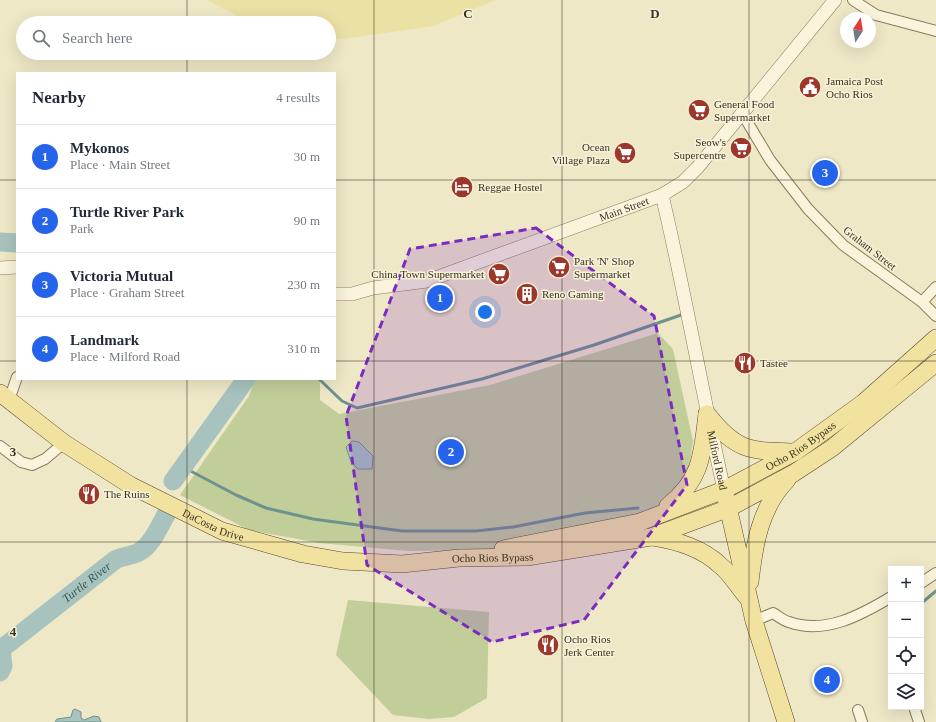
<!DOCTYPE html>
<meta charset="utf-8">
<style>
body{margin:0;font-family:"Times New Roman",serif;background:#f2f2f3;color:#1f2937}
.controls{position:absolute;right:12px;bottom:12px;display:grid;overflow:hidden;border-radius:0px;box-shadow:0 4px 16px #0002}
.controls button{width:36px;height:36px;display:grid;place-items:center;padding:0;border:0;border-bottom:1px solid #e0e1e3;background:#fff;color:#1f2937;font:20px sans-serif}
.compass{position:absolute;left:840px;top:12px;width:36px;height:36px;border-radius:50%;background:#fff;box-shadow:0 4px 16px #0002;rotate:12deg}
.you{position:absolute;left:485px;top:312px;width:14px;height:14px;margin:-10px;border:3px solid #fff;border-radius:50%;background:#1a73e8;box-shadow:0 0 0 6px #1a73e833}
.badge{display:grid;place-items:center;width:26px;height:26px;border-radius:50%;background:#2563eb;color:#fff;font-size:13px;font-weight:700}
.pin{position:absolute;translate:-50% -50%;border:2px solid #fff;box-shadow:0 1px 4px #0006}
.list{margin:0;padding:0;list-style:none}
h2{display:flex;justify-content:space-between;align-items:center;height:52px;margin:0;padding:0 16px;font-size:17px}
h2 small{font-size:13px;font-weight:400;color:#747a83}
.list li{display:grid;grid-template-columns:26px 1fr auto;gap:12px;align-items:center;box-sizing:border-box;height:64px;padding:0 16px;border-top:1px solid #e0e1e3}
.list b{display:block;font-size:15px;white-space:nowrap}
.list p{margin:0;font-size:13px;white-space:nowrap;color:#747a83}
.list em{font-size:13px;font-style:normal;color:#747a83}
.icon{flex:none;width:22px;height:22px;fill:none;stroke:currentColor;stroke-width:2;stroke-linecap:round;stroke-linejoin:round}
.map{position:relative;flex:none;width:936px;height:722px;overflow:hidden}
.search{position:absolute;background:#fff;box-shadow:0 4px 16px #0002;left:16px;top:16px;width:320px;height:44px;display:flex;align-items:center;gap:10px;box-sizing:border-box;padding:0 14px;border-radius:22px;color:#747a83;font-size:15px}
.panel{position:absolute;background:#fff;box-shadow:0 4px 16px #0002;left:16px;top:72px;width:320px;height:308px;border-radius:0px}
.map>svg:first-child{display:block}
</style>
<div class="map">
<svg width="936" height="722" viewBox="0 0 936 722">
<rect width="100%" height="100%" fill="#efe8c7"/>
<path fill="#c1ce9a" d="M 658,333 L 673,349 L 693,441 L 690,462 L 684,480 L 675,494 L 642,519 L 495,550 L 408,551 L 319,543 L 249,530 L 180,495 L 249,396 L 255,379 L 320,379 L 320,400 L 339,414 L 490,385 Z
M 348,600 L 489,612 L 487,698 L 454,717 L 429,719 L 393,715 L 336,655 Z"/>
<path fill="#ebe1a4" d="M 207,0 L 496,0 L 433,26 L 344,39 L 329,38 L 329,23 L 250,23 Z"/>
<path fill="#a8c3be" stroke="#6e928d" d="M 352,441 L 359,442 L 373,456 L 372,469 L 358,469 L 351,462 L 346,447 Z
M 75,709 L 81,712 L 81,718 L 84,720 L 94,716 L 99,717 L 101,722 L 55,722 L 57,719 L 71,717 L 73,710 Z"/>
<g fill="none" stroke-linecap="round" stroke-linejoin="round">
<path stroke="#6e928d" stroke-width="3" d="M 319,379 L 342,401 L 357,408 L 482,379 L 594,345 L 684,314
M 183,467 L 236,495 L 266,508 L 313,519 L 402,531 L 476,531 L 513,527 L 585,513 L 638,508
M 924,601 L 936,591"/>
<g stroke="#a8c3be" stroke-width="19">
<path d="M 0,242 L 17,243"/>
<path d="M 173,481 L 246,379"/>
<path id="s1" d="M 0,650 L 115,560 C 122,556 132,556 139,552 C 152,545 160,525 167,513"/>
<path d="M 0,672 L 3,666 L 1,649"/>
</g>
<g stroke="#8b7b5c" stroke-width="12">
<path id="minor" d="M 853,0 L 876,15 L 936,31
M 742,113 L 770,160 L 808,209 L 843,245 L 922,302 L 936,316
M 922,302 L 936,287
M 9,400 L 17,377
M 0,446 L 21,462 L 32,465 L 45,459 L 64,443
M 921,583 L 936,573
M 754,621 L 773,613 C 778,616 784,621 789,622 C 825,635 861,615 891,597
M 914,707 L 919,722
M 858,710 L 862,722"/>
</g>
<g stroke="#8b7b5c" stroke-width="14">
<g id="tertiary">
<path id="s2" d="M 662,195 C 685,292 702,392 724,490"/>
<path d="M 0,268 L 17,267"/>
<path id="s3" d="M 335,294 L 352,294 L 373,288 L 427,281 L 662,195 L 683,182 L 698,167 L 835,0"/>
</g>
</g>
<g stroke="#594830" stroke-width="18">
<g id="primary">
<path id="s4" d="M 0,393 L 64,443 L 130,485 L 222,531 L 303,554 L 343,561 L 402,564 L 459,558 L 527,557 L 651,537 L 729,508 L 794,473 L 832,448 L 936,363"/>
<path d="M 707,414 C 737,452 750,451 795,452"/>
<path d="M 726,498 L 754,621 L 786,722"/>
<path d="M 668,506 C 702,479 702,455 707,414"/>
<path d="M 653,537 C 678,541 702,548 721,566 C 731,574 738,587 747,597"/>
<path id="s5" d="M 503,549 L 640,522 L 724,490 L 795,452 L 863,403 L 936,338"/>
<path d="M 750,582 C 754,546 760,507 787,480"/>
</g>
</g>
<use href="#minor" stroke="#f9f4db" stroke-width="10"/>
<use href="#tertiary" stroke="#f9f4db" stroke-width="13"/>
<use href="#primary" stroke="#f2e29f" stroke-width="17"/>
</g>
<path fill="#7b2cbf" fill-opacity="0.2" stroke="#7b2cbf" stroke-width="3" stroke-dasharray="8 5" stroke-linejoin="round" d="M 536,228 L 654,316 L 687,485 L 584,620 L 492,642 L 367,565 L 346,416 L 410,249 Z"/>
<path fill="none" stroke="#3b3120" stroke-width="1" stroke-opacity="0.55" d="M 187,0 L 187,23M 374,0 L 374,722M 562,0 L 562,722M 749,0 L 749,722M 187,53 L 187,73M 0,180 L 17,180M 335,180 L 936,180M 0,361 L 17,361M 335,361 L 936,361M 187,379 L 187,722M 0,542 L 936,542"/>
<defs>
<g id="civic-disc" transform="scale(1.15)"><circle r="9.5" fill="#9b382b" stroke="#f6f1d7"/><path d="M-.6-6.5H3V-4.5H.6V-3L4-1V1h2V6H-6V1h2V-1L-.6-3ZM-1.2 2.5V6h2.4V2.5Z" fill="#fff"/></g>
<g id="supermarket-disc" transform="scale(1.15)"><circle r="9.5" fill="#9b382b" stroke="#f6f1d7"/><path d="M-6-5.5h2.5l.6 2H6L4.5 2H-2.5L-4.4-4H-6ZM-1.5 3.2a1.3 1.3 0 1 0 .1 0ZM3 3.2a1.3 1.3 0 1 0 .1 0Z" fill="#fff"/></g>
<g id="hotel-disc" transform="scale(1.15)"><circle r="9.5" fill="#9b382b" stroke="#f6f1d7"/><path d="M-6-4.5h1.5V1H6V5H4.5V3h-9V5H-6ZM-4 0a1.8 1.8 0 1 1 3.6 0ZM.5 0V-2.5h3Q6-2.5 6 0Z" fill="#fff"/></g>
<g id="building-disc" transform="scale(1.15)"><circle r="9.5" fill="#9b382b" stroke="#f6f1d7"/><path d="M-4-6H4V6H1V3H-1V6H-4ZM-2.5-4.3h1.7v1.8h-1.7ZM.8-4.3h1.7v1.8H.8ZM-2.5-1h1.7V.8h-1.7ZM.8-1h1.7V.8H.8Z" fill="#fff"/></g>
<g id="restaurant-disc" transform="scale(1.15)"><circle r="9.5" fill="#9b382b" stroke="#f6f1d7"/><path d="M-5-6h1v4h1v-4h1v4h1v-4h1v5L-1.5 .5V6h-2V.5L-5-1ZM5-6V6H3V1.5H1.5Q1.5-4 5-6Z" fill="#fff"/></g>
</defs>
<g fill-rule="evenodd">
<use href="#civic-disc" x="810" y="87"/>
<use href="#supermarket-disc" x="699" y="110"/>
<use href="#supermarket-disc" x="741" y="148"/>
<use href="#supermarket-disc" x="625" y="153"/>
<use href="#hotel-disc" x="462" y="187"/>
<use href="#supermarket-disc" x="559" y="267"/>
<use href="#supermarket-disc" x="499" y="274"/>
<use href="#building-disc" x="527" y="294"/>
<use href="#restaurant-disc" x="745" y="363"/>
<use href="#restaurant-disc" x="89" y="494"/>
<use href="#restaurant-disc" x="548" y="645"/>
</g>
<g text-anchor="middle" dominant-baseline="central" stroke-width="3" stroke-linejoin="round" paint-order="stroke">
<g font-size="11" fill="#3b3120" stroke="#f6f1d7" text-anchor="start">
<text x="826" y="81">Jamaica Post<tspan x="826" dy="13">Ocho Rios</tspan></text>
<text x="714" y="104">General Food<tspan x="714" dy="13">Supermarket</tspan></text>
<text x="726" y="142" text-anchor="end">Seow's<tspan x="726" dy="13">Supercentre</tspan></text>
<text x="610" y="147" text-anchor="end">Ocean<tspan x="610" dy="13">Village Plaza</tspan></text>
<text x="478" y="187">Reggae Hostel</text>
<text x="574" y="261">Park 'N' Shop<tspan x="574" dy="13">Supermarket</tspan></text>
<text x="484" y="274" text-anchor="end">China Town Supermarket</text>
<text x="542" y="294">Reno Gaming</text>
<text x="760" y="363">Tastee</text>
<text x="104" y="494">The Ruins</text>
<text x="564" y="639">Ocho Rios<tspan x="564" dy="13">Jerk Center</tspan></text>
</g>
<g font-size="11" fill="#3b3120" stroke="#f6f1d7">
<text stroke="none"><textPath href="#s3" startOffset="303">Main Street</textPath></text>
<text transform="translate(870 248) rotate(38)">Graham Street</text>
<text stroke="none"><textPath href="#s5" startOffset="318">Ocho Rios Bypass</textPath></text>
<text stroke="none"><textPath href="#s2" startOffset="271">Milford Road</textPath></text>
<text stroke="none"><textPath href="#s4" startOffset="252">DaCosta Drive</textPath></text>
<text stroke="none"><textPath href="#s4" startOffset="537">Ocho Rios Bypass</textPath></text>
</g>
<g font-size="12" font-style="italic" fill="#2f595b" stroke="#f6f1d7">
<text stroke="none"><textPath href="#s1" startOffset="110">Turtle River</textPath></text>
</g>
</g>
<g font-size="13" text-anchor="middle" font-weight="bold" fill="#3b3120" stroke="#f6f1d7" stroke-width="3" stroke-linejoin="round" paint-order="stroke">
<text x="468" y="18">C</text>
<text x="655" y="18">D</text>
<text x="13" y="456">3</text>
<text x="13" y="636">4</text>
</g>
</svg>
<div class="controls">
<button>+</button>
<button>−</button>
<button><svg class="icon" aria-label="locate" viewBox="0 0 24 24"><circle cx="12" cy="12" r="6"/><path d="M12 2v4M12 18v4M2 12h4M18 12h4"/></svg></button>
<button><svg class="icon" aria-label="layers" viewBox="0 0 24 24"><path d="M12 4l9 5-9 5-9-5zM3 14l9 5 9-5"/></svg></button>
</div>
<svg class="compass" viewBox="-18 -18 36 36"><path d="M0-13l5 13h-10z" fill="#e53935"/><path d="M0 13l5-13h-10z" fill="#747a83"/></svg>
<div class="you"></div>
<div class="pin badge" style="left:440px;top:298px">1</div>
<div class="pin badge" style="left:451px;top:452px">2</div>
<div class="pin badge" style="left:825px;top:173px">3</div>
<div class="pin badge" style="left:827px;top:680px">4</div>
<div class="search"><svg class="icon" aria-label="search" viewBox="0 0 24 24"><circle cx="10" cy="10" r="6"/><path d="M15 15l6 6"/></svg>Search here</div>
<section class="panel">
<h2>Nearby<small>4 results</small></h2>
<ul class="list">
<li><span class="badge">1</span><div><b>Mykonos</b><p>Place · Main Street</p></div><em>30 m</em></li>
<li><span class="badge">2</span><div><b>Turtle River Park</b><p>Park</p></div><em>90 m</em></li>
<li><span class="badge">3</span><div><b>Victoria Mutual</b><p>Place · Graham Street</p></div><em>230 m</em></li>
<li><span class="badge">4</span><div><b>Landmark</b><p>Place · Milford Road</p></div><em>310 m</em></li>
</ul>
</section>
</div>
